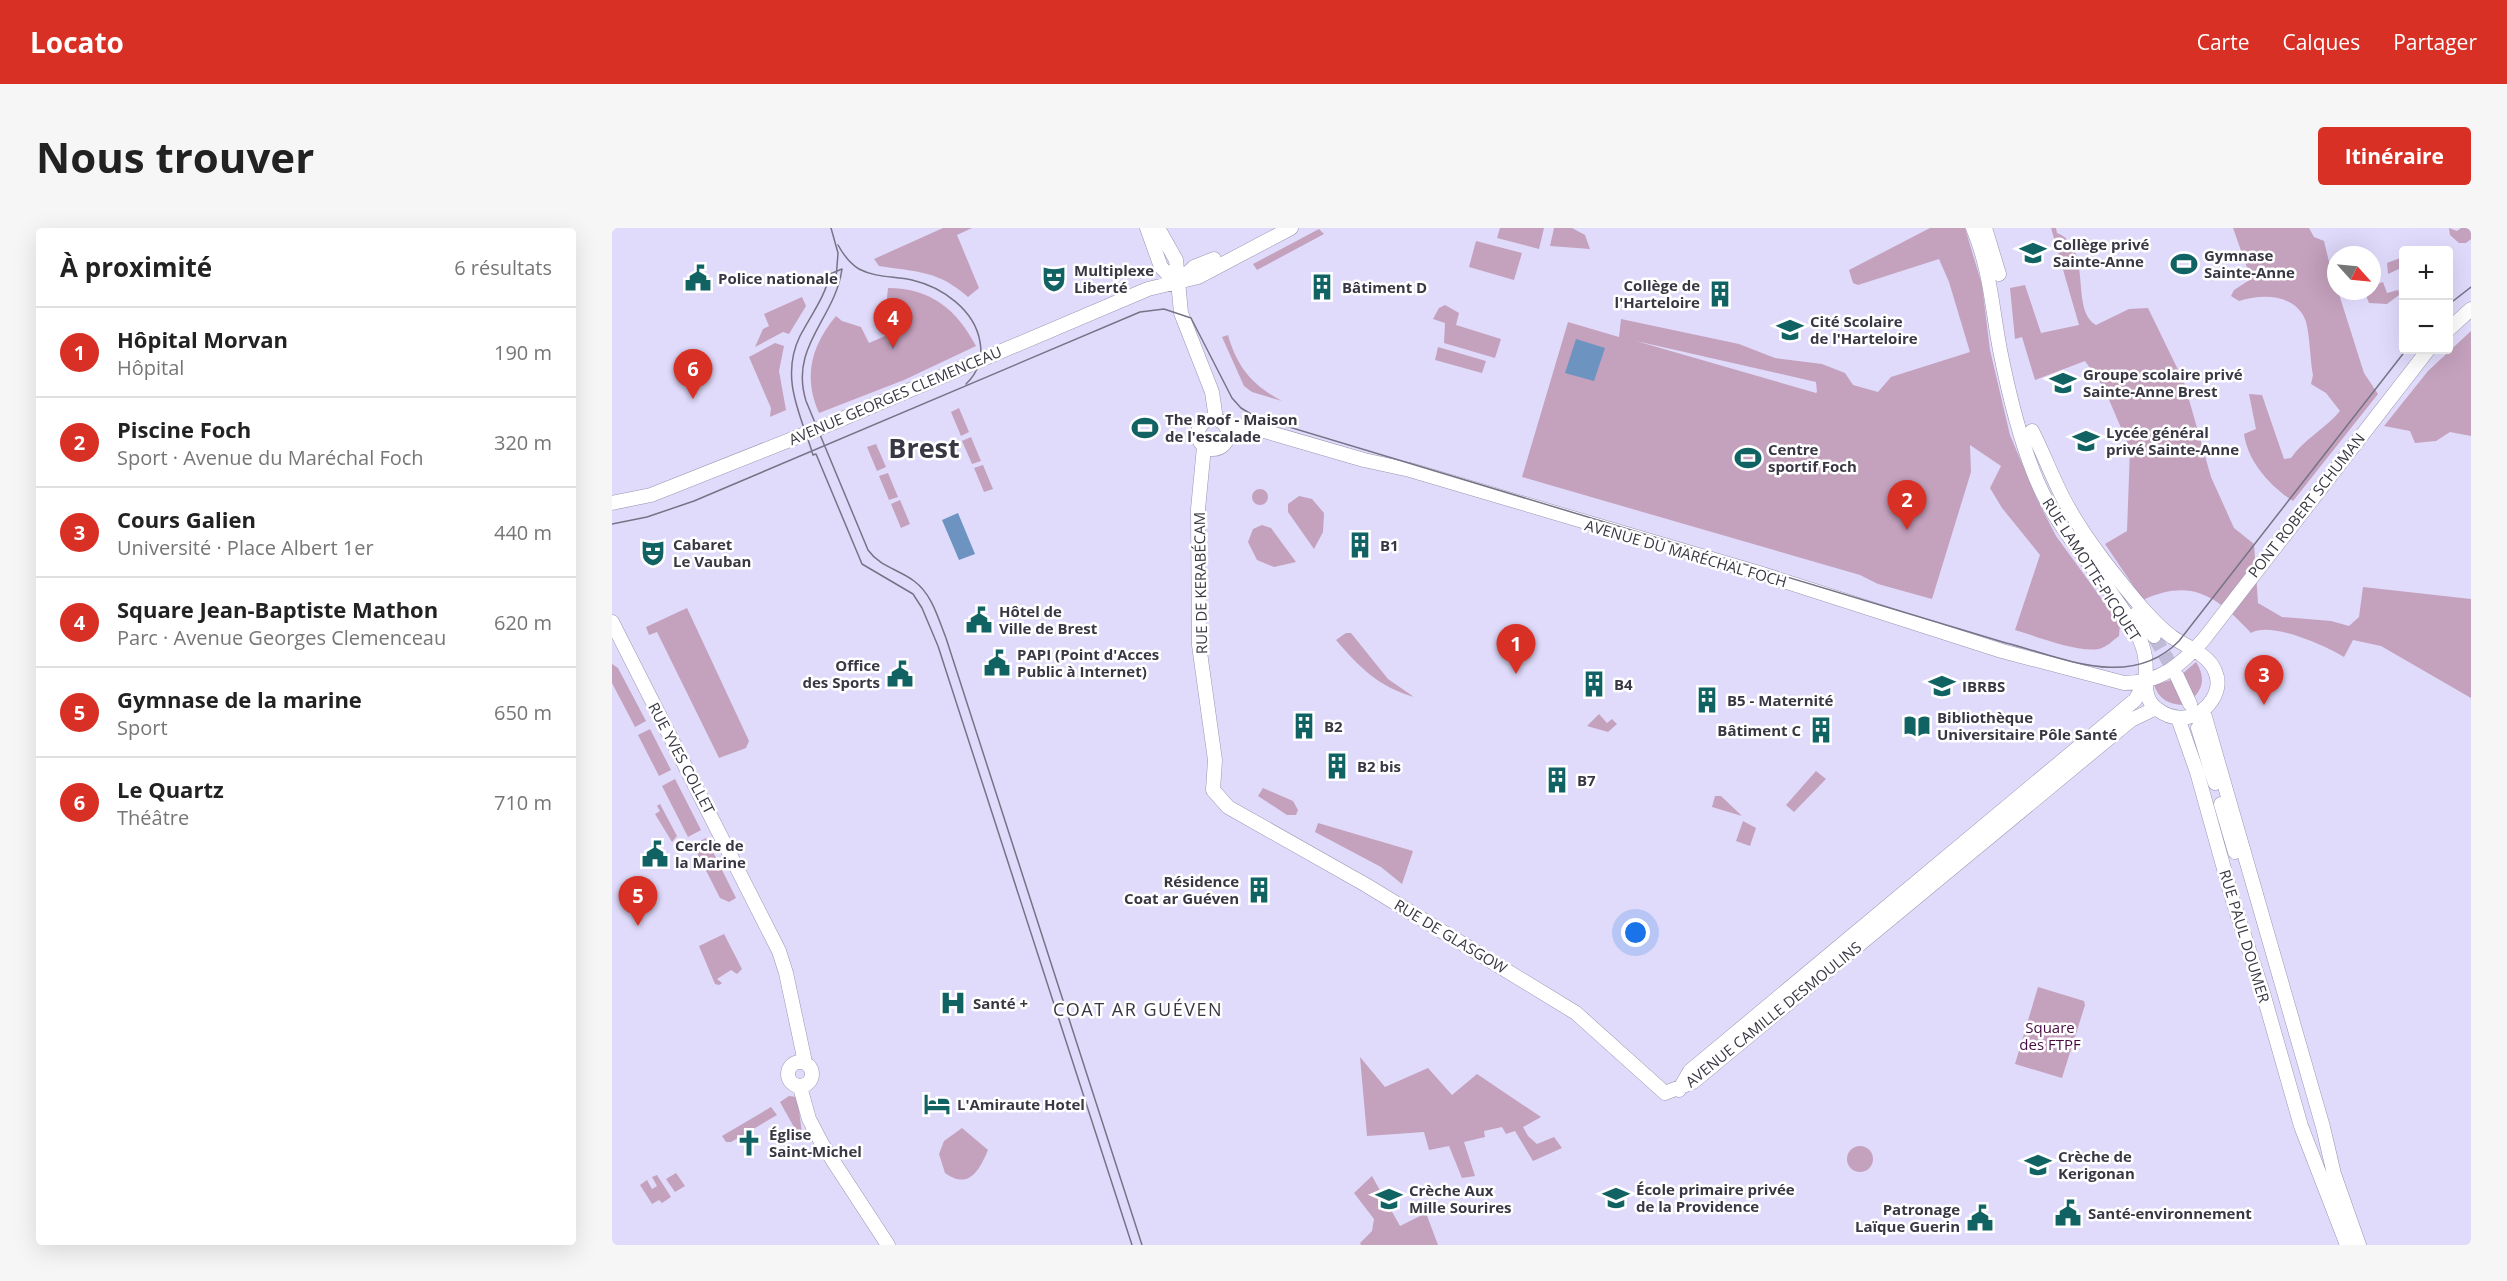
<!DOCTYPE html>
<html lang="fr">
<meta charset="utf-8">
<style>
body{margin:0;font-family:"Open Sans",sans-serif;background:#f6f6f6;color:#222}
.controls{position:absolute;right:18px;top:18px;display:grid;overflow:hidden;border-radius:6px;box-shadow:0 6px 24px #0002}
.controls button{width:54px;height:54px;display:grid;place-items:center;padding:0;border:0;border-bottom:2px solid #e0e0e0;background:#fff;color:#222;font:30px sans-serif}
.compass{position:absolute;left:1715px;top:18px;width:54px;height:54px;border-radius:50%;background:#fff;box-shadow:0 6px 24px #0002;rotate:117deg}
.you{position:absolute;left:1024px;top:705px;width:21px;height:21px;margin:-15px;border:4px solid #fff;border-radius:50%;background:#1a73e8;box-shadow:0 0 0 9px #1a73e833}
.badge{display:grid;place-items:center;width:39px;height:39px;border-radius:50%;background:#d93025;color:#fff;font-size:20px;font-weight:700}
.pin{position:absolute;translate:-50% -50px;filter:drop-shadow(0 2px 3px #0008)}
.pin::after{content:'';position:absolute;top:32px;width:21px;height:18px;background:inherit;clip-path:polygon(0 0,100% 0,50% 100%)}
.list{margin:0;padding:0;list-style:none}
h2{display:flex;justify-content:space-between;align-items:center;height:78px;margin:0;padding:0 24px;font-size:26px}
h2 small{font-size:20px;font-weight:400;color:#767676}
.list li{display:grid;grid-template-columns:39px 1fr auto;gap:18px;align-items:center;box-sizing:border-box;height:90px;padding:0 24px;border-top:2px solid #e0e0e0}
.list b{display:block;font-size:22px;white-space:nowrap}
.list p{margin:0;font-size:20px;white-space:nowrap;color:#767676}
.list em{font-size:20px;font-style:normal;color:#767676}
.map{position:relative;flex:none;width:1859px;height:1017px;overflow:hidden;border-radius:6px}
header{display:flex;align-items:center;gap:36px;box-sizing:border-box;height:84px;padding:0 30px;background:#d93025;color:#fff}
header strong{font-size:28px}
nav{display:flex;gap:33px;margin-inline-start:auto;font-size:21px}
.intro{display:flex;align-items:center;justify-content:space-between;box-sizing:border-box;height:144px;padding:0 36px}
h1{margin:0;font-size:42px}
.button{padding:15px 27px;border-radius:6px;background:#d93025;color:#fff;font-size:21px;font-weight:700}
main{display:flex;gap:36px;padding:0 36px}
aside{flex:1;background:#fff;border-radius:6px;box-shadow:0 6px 24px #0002}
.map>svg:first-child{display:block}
</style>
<header>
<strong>Locato</strong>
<nav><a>Carte</a><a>Calques</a><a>Partager</a></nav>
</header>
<div class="intro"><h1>Nous trouver</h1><a class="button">Itinéraire</a></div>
<main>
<aside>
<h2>À proximité<small>6 résultats</small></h2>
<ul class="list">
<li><span class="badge">1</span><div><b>Hôpital Morvan</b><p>Hôpital</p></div><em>190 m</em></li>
<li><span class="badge">2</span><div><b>Piscine Foch</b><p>Sport · Avenue du Maréchal Foch</p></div><em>320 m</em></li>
<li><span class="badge">3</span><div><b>Cours Galien</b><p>Université · Place Albert 1er</p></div><em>440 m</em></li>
<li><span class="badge">4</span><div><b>Square Jean-Baptiste Mathon</b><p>Parc · Avenue Georges Clemenceau</p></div><em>620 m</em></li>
<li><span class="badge">5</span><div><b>Gymnase de la marine</b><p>Sport</p></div><em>650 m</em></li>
<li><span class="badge">6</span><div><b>Le Quartz</b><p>Théâtre</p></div><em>710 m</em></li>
</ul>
</aside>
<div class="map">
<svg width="1859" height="1017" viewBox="0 0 1859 1017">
<rect width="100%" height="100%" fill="#e0dbfb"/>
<path fill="#c4a1bd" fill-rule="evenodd" d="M 331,0 L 360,0 L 345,7 L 367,60 L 356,69 C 326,42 304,44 267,38 L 262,31 Z
M 888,0 L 932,0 L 927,21 L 885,10 Z
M 942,0 L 960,0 L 973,7 L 978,21 L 938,18 Z
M 1318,0 L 1353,0 L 1370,57 L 1378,122 L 1398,207 L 1425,271 L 1444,308 L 1508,396 L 1507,408 C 1500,413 1495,419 1487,421 C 1466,425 1424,408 1403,402 L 1428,327 L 1390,280 L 1378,260 L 1389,238 L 1358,217 L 1359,244 L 1320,371 L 1266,356 L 1248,347 L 910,249 L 956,94 L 1007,109 L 1009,91 L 1127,116 L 1163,130 L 1210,136 L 1233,145 L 1241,157 L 1266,164 L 1279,149 L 1358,124 L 1337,54 L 1327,31 L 1246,57 L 1241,55 L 1237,42 ZM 1024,113 L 1204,154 L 1205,164 L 1204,165 Z
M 1439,0 L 1444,0 L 1445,5 C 1482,19 1457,82 1484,97 L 1517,81 L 1536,80 L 1572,154 L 1599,249 L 1622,300 L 1642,316 L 1646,375 L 1670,389 L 1719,393 L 1737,398 L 1747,389 L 1751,359 L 1859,371 L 1859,470 L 1769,418 L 1741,412 L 1732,429 C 1714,418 1659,393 1639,405 C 1606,370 1581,349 1531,372 L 1493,316 L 1515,303 L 1518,221 L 1492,160 L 1473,133 L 1423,152 L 1410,109 L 1403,111 L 1398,60 L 1413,57 L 1429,105 L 1467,97 Z
M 1621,0 L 1697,0 L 1702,9 L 1712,13 L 1724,63 L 1726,63 L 1752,145 L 1766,166 L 1681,273 C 1658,258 1636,234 1632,206 L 1644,201 L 1637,166 L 1650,167 L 1672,231 L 1679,230 C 1692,211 1713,201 1728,183 L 1714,165 L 1699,156 L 1701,147 C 1698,132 1698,104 1693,91 C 1681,65 1649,66 1627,73 L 1619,68 L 1622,62 L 1639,51 Z
M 1837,0 L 1845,3 L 1849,0 L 1859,0 L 1859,11 L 1854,15 L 1847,15 L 1838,7 Z
M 707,1 L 712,6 L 645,42 L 641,36 Z
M 864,13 L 910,25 L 902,52 L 857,39 Z
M 1791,29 L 1791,39 L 1776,46 L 1775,35 Z
M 1771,54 L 1775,65 L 1786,62 L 1787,65 L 1791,62 L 1791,64 L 1775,76 L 1757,75 L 1752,63 L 1760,63 L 1760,58 Z
M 276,60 C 319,60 345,82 364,118 L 292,152 L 207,185 C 191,149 199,118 224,88 L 230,93 L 249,99 L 257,115 L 273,108 L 267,92 L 274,79 Z
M 190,69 L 194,78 L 177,106 L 171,104 L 143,119 L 151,101 L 157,98 L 152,86 Z
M 833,77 L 847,85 L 844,97 L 889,111 L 883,130 L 832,115 L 833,95 L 821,91 L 827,80 Z
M 1859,103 L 1859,208 L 1838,204 L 1824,213 L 1803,215 L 1798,203 L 1772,198 L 1816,143 Z
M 616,107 C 625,139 640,157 670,173 L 640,164 L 632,158 L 610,109 Z
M 163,115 L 172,118 L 167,143 L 174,182 L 158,189 L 159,180 L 137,129 Z
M 826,119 L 874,133 L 870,145 L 823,132 Z
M 347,180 L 357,204 L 349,208 L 339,184 Z
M 359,209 L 369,233 L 360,236 L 350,213 Z
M 264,216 L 274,239 L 265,243 L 255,219 Z
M 371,237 L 381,261 L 372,264 L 362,240 Z
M 276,245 L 286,269 L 277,272 L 267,248 Z
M640 269a8 8 0 1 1 16 0a8 8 0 1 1-16 0Z
M 687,268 L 700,271 L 712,285 L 711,304 L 702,321 L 676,284 L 676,276 Z
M 288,272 L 298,296 L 289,300 L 279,276 Z
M 650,297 L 659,300 L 684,334 L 662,339 L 645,332 L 636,314 L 641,301 Z
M 75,380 L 137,513 L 134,520 L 107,530 L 45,404 L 37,407 L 34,399 Z
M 734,405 L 739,405 L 776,451 L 802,469 C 767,459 747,439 724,412 Z
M 1584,434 C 1593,448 1592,460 1580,471 L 1569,447 Z
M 0,436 L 6,440 L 34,493 L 23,499 L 0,455 Z
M 1559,452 L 1571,477 C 1556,476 1547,471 1542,457 Z
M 987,486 L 995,495 L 1000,491 L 1005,496 L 996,504 L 975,498 Z
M 38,501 L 59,542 L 47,548 L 26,507 Z
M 1204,543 L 1214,551 L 1182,584 L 1174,577 Z
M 63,551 L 89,602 L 76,609 L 50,558 Z
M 651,560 L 681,573 L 686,582 L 684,587 L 675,587 L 646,568 Z
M 1103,568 L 1109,568 L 1130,588 L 1100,579 Z
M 48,576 L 65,608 L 60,614 L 43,586 L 48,583 L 45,578 Z
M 1131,593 L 1144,600 L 1138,618 L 1124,613 Z
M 706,595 L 801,623 L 790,656 L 769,639 L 703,604 Z
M 94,610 L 124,670 L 117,674 L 108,670 L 81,617 Z
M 112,706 L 130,741 L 125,746 L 119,742 L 105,751 L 110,755 L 107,757 L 103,756 L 87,718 Z
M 1426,759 L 1472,773 L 1473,777 L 1450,850 L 1403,836 Z
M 748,829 L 773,859 L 816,840 L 840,867 L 865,846 L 929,889 L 911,899 L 916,908 L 925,916 L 942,909 L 950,920 L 921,933 L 903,903 L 894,906 L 890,899 L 872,903 L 873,909 L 852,914 L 863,948 L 850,950 L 837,918 L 817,922 L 812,904 L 755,908 Z
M 177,868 L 185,869 L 186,873 L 190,906 L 183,901 L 168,874 Z
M 159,879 L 165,887 L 119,914 L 114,914 L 110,908 Z
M 350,900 L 376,922 C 367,943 357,962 333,945 L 327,926 L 332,913 Z
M1235 931a13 13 0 1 1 26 0a13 13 0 1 1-26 0Z
M 64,945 L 73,958 L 63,964 L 54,951 Z
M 45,947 L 59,969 L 50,975 L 47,972 L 40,976 L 28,957 L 35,952 L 40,961 L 45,958 L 40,949 Z
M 760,948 L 788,998 L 814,985 L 826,1017 L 749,1017 L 748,1015 L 760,1003 L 762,991 L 742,965 Z"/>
<path fill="#6d93c1" d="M 293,80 L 299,82 L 281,122 L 277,113 Z
M 964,111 L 993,120 L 982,153 L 953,145 Z
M 346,285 L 363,326 L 347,332 L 330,292 Z"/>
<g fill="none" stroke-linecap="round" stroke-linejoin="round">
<path stroke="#bfbad6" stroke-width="14" stroke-dasharray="14 7" stroke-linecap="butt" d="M 1542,408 L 1565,448"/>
<g stroke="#9994b1" stroke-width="15">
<path id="secondary" d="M 535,0 L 549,39 L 564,55
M 546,0 L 564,32 L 569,85 L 600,164 L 604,191
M 1361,0 C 1378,40 1380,80 1388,122 C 1396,162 1406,205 1421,243 C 1445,307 1493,347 1524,403 C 1528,411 1532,420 1533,429 C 1536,446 1528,469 1545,481 C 1554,488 1565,491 1576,489 C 1595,485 1612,463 1603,443 C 1596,426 1575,419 1560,409 C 1549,401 1539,390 1530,380 C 1504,349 1476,315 1456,279 C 1442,255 1433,228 1420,203
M 1373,0 L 1387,46
M 566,54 L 582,39 L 602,31
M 1836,102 L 1859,81
M586 206a15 15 0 1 1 30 0a15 15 0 1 1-30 0Z
M 614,199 L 635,198 L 752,232 L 798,242 L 1147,345 L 1390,423 L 1512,455 C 1548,455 1569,437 1592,411 L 1816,122
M 592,219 L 586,281 L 587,417 L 603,532 L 601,562 L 616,579 L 754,657 L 964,785 L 1053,865 L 1081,854 L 1519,492 L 1544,480
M 0,275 L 39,267 L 218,196 L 536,61 L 586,49 L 679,0
M 1525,385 L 1542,408
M 0,394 L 167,723 L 174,745 L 193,834
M 1565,448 L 1578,476
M 1591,482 L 1711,899 L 1722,946 L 1747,1017
M 1566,490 L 1585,544 L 1621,673 L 1651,765 L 1689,898 L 1735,1017
M 1586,500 L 1603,555
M 1609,576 L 1623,624
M176 846a12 12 0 1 1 24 0a12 12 0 1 1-24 0Z
M 188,859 L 197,891 L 210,916 L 276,1017
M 1067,862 L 1078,843 L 1523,472 L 1533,455"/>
</g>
<use href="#secondary" stroke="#fff" stroke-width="14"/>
<path stroke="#767387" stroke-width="1.5" d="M 219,0 L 226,25 L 224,51
M 226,17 C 231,26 237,35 247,41 C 264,50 282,48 300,52 C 330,59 363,82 368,114 C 371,129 366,145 354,156
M 1836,77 L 1859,59
M 0,296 L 35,289 L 82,273 L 528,84 L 552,81 L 579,90 L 620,170 L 629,180 L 644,189 L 1394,415 C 1450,429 1518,463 1567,413 L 1794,122
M 520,1017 L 326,418 L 310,380 L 301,366 L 250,336 L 204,226 L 201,227 C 190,189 167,151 188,108 C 199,87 213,69 218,46 L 230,41 C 223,91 177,118 194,173 L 256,322 C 268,339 286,341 302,353 C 320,366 326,390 334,410 L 530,1017"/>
</g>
<defs>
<g id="school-bare" transform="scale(2.07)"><path d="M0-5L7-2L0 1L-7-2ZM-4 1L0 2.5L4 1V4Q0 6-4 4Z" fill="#116262" stroke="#fff" stroke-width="2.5" paint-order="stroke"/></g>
<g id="stadium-bare" transform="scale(2.07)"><path d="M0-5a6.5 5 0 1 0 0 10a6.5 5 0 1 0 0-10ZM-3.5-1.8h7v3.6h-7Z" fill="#116262" stroke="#fff" stroke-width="2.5" paint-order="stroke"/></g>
<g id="civic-bare" transform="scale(2.07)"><path d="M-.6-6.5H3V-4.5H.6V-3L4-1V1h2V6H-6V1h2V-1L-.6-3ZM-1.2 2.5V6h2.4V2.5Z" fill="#116262" stroke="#fff" stroke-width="2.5" paint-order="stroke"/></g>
<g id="theatre-bare" transform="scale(2.07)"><path d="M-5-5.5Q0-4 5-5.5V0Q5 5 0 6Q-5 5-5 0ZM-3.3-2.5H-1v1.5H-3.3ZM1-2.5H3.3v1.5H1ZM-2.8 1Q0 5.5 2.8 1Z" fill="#116262" stroke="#fff" stroke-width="2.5" paint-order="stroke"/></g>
<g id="building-bare" transform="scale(2.07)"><path d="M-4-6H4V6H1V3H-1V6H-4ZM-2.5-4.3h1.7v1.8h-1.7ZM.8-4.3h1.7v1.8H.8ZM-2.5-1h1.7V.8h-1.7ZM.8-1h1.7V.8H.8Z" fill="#116262" stroke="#fff" stroke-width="2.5" paint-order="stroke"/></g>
<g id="university-bare" transform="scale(2.07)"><path d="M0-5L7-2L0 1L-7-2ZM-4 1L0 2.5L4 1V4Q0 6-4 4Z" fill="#116262" stroke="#fff" stroke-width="2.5" paint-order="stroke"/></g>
<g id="library-bare" transform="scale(2.07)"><path d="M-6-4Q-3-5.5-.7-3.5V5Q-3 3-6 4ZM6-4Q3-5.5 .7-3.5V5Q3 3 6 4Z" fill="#116262" stroke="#fff" stroke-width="2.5" paint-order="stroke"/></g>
<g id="hospital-bare" transform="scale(2.07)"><path d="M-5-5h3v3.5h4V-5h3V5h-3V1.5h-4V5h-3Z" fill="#116262" stroke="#fff" stroke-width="2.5" paint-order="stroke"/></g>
<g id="hotel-bare" transform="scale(2.07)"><path d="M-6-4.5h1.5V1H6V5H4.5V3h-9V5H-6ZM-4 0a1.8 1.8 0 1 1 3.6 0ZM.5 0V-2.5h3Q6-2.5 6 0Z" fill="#116262" stroke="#fff" stroke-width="2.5" paint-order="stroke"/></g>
<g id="church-bare" transform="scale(2.07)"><path d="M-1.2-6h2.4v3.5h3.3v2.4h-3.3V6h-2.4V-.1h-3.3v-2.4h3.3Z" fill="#116262" stroke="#fff" stroke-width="2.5" paint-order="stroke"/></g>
</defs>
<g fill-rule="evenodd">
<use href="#school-bare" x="1421" y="25"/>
<use href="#stadium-bare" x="1572" y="36"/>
<use href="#civic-bare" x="86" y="50"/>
<use href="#theatre-bare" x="442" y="51"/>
<use href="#building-bare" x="710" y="59"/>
<use href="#building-bare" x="1108" y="66"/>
<use href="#school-bare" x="1178" y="102"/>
<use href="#school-bare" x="1451" y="155"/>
<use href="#stadium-bare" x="533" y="200"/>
<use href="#school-bare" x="1474" y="213"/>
<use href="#stadium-bare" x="1136" y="230"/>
<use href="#building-bare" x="748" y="317"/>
<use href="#theatre-bare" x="41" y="325"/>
<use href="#civic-bare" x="367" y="392"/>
<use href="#civic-bare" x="385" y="435"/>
<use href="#civic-bare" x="288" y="446"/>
<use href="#building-bare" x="982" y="456"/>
<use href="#university-bare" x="1330" y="458"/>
<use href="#building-bare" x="1095" y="472"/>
<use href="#building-bare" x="692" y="498"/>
<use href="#library-bare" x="1305" y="498"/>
<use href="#building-bare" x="1209" y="502"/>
<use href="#building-bare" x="725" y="538"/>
<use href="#building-bare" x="945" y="552"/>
<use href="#civic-bare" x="43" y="626"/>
<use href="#building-bare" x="647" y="662"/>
<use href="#hospital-bare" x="341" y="775"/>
<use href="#hotel-bare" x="325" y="876"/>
<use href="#church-bare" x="137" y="915"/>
<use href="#school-bare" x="1426" y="937"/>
<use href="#school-bare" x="1004" y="970"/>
<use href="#school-bare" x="777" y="971"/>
<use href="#civic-bare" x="1456" y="985"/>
<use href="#civic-bare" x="1368" y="990"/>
</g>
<g text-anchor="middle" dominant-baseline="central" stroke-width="5" stroke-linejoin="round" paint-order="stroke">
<g font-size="15" font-weight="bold" fill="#393743" stroke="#fff" text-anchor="start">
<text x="1441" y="16">Collège privé<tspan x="1441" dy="17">Sainte-Anne</tspan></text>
<text x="1592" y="27">Gymnase<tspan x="1592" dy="17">Sainte-Anne</tspan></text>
<text x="462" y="42">Multiplexe<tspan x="462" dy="17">Liberté</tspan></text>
<text x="106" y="50">Police nationale</text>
<text x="1088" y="57" text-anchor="end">Collège de<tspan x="1088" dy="17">l'Harteloire</tspan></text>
<text x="730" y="59">Bâtiment D</text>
<text x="1198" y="93">Cité Scolaire<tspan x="1198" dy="17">de l'Harteloire</tspan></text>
<text x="1471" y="146">Groupe scolaire privé<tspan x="1471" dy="17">Sainte-Anne Brest</tspan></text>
<text x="553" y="191">The Roof - Maison<tspan x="553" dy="17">de l'escalade</tspan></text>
<text x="1494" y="204">Lycée général<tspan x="1494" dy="17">privé Sainte-Anne</tspan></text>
<text x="1156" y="221">Centre<tspan x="1156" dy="17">sportif Foch</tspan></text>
<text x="61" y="316">Cabaret<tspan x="61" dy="17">Le Vauban</tspan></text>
<text x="768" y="317">B1</text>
<text x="387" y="383">Hôtel de<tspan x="387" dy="17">Ville de Brest</tspan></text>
<text x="405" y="426">PAPI (Point d'Acces<tspan x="405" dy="17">Public à Internet)</tspan></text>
<text x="268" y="437" text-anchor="end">Office<tspan x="268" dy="17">des Sports</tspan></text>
<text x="1002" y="456">B4</text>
<text x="1350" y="458">IBRBS</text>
<text x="1115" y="472">B5 - Maternité</text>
<text x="1325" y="489">Bibliothèque<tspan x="1325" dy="17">Universitaire Pôle Santé</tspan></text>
<text x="712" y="498">B2</text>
<text x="1189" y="502" text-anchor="end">Bâtiment C</text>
<text x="745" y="538">B2 bis</text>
<text x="965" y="552">B7</text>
<text x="63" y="617">Cercle de<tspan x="63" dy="17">la Marine</tspan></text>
<text x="627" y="653" text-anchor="end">Résidence<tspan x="627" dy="17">Coat ar Guéven</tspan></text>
<text x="361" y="775">Santé +</text>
<text x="345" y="876">L'Amiraute Hotel</text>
<text x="157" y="906">Église<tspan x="157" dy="17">Saint-Michel</tspan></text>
<text x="1446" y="928">Crèche de<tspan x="1446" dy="17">Kerigonan</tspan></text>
<text x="1024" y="961">École primaire privée<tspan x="1024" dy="17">de la Providence</tspan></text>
<text x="797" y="962">Crèche Aux<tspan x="797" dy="17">Mille Sourires</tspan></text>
<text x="1348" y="981" text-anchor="end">Patronage<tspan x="1348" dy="17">Laïque Guerin</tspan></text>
<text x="1476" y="985">Santé-environnement</text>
</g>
<g font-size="15" fill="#393743" stroke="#fff">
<text transform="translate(283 167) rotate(-23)">AVENUE GEORGES CLEMENCEAU</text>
<text transform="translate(1694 277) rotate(-52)">PONT ROBERT SCHUMAN</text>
<text transform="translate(1074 325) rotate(16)">AVENUE DU MARÉCHAL FOCH</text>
<text transform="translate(1480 341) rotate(57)">RUE LAMOTTE-PICQUET</text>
<text transform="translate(588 355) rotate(-91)">RUE DE KERABÉCAM</text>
<text transform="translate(70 530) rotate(62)">RUE YVES COLLET</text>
<text transform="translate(839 708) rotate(31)">RUE DE GLASGOW</text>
<text transform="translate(1633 708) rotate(73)">RUE PAUL DOUMER</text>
<text transform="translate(1161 786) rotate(-39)">AVENUE CAMILLE DESMOULINS</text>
</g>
<g font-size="15" fill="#470a40" stroke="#fff">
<text x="1438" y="799">Square<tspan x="1438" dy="17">des FTPF</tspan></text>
</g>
<g font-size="18" letter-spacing="1.5" fill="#393743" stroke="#fff">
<text x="526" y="781">COAT AR GUÉVEN</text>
</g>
<g font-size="27" font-weight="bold" fill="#393743" stroke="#fff">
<text x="312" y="219">Brest</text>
</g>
</g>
</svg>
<div class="controls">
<button>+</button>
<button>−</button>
</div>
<svg class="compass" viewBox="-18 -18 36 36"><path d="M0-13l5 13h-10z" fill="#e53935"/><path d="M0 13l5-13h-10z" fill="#767676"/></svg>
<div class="you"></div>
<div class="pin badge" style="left:904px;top:446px">1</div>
<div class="pin badge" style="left:1295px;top:302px">2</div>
<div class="pin badge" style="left:1652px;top:477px">3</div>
<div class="pin badge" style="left:281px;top:120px">4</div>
<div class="pin badge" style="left:26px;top:698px">5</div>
<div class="pin badge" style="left:81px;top:171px">6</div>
</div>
</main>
